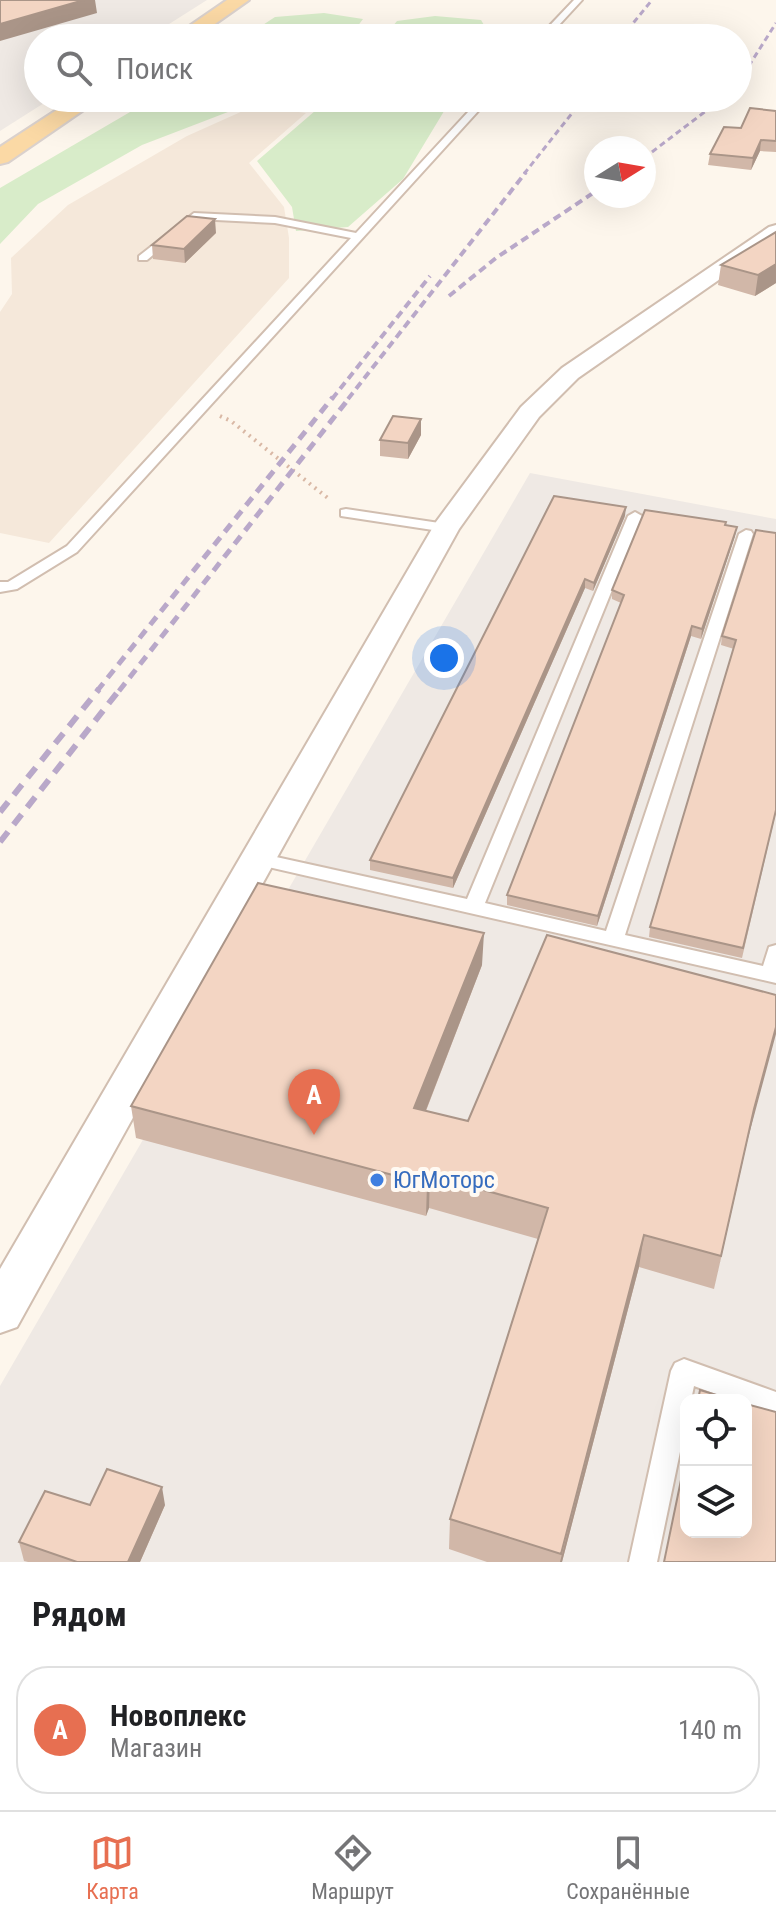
<!DOCTYPE html>
<html lang="ru">
<meta charset="utf-8">
<style>
body{margin:0;font-family:"Roboto Condensed",sans-serif;background:#f6f6f6;color:#202124}
.controls{position:absolute;right:24px;bottom:24px;display:grid;overflow:hidden;border-radius:16px;box-shadow:0 8px 32px #0002}
.controls button{width:72px;height:72px;display:grid;place-items:center;padding:0;border:0;border-bottom:2px solid #e0e0e0;background:#fff;color:#202124;font:40px sans-serif}
.compass{position:absolute;left:584px;top:136px;width:72px;height:72px;border-radius:50%;background:#fff;box-shadow:0 8px 32px #0002;rotate:79deg}
.you{position:absolute;left:444px;top:658px;width:28px;height:28px;margin:-20px;border:6px solid #fff;border-radius:50%;background:#1a73e8;box-shadow:0 0 0 12px #1a73e833}
.badge{display:grid;place-items:center;width:52px;height:52px;border-radius:50%;background:#e76f51;color:#fff;font-size:26px;font-weight:700}
.pin{position:absolute;translate:-50% -66px;filter:drop-shadow(0 2px 4px #0008)}
.pin::after{content:'';position:absolute;top:42px;width:28px;height:24px;background:inherit;clip-path:polygon(0 0,100% 0,50% 100%)}
.list{margin:0;padding:0;list-style:none}
h2{display:flex;justify-content:space-between;align-items:center;height:104px;margin:0;padding:0 32px;font-size:34px}
h2 small{font-size:26px;font-weight:400;color:#757577}
.list li{display:grid;grid-template-columns:52px 1fr auto;gap:24px;align-items:center;box-sizing:border-box;height:128px;margin:0 16px 16px;padding:0 16px;border:2px solid #e0e0e0;border-radius:32px}
.list b{display:block;font-size:30px;white-space:nowrap}
.list p{margin:0;font-size:26px;white-space:nowrap;color:#757577}
.list em{font-size:26px;font-style:normal;color:#757577}
.icon{flex:none;width:44px;height:44px;fill:none;stroke:currentColor;stroke-width:2;stroke-linecap:round;stroke-linejoin:round}
.map{position:relative;flex:none;width:776px;height:1562px;overflow:hidden}
.search{position:absolute;background:#fff;box-shadow:0 8px 32px #0002;left:24px;right:24px;top:24px;height:88px;display:flex;align-items:center;gap:20px;box-sizing:border-box;padding:0 28px;border-radius:44px;color:#757577;font-size:30px}
.sheet{height:248px;background:#fff}
nav{display:flex;justify-content:space-around;align-items:center;box-sizing:border-box;height:112px;border-top:2px solid #e0e0e0;background:#fff;font-size:22px;color:#757577}
nav a{display:grid;justify-items:center;gap:4px}
nav .on{color:#e76f51}
.map>svg:first-child{display:block}
</style>
<div class="map">
<svg width="776" height="1562" viewBox="0 0 776 1562">
<rect width="100%" height="100%" fill="#fdf6ec"/>
<path fill="#f5e8da" d="M 254,106 L 306,113 L 249,163 L 284,207 L 289,238 L 289,278 L 49,543 L 0,533 L 0,312 L 12,294 L 11,258 L 68,205 L 187,136 Z"/>
<path fill="#efe9e4" fill-rule="evenodd" d="M 0,0 L 207,0 L 147,38 L 38,38 L 38,98 L 52,98 L 0,131 Z
M 530,473 L 776,519 L 776,1562 L 0,1562 L 0,1386 ZM 686,1400 L 746,1400 L 746,1532 L 686,1532 Z"/>
<path fill="#d8ecc9" d="M 324,13 L 363,19 L 354,31 L 344,38 L 243,38 L 275,17 Z
M 435,16 L 481,20 L 490,35 L 489,38 L 383,38 L 397,21 Z
M 154,98 L 254,98 L 241,107 L 142,145 L 38,204 L 0,244 L 0,188 Z
M 330,98 L 452,98 L 403,179 L 348,227 L 296,231 L 292,207 L 257,161 Z"/>
<g fill="none" stroke-linecap="round" stroke-linejoin="round">
<g stroke="#d1beb0" stroke-width="4">
<path id="lane" d="M 574,0 L 582,0 L 547,38 L 538,38 Z
M 481,98 L 490,98 L 77,552 L 17,589 L 0,592 L 0,582 L 8,582 L 67,546 L 351,238 L 275,223 L 196,219 L 147,260 L 139,260 L 139,256 L 194,213 L 275,217 L 356,233 Z
M 346,509 L 446,524 L 453,528 L 446,532 L 341,516 L 341,510 Z
M 635,512 L 642,516 L 485,903 L 606,931 L 739,534 L 746,530 L 751,531 L 753,534 L 625,935 L 763,966 L 769,947 L 776,945 L 776,983 L 251,863 L 248,859 L 258,853 L 467,899 L 628,516 Z
M 684,1359 L 776,1392 L 776,1416 L 746,1405 L 746,1400 L 732,1400 L 694,1386 L 691,1400 L 686,1400 L 686,1423 L 657,1562 L 629,1562 L 671,1371 L 675,1363 Z"/>
</g>
<g stroke="#d1beb0" stroke-width="4">
<path id="street" d="M 776,225 L 776,240 L 578,378 L 539,417 L 459,529 L 17,1327 L 0,1333 L 0,1269 L 436,522 L 521,407 L 562,368 L 769,227 Z"/>
</g>
<g stroke="#dad1cd" stroke-width="4">
<path id="primary" d="M 227,0 L 249,0 L 195,38 L 172,38 Z
M 75,98 L 101,98 L 8,162 L 0,164 L 0,147 Z"/>
</g>
<path stroke="#d9b8a5" stroke-width="4" stroke-dasharray="2 5" stroke-linecap="butt" d="M 220,416 L 231,421 L 329,499"/>
<use href="#lane" fill="#fff" fill-rule="evenodd"/>
<use href="#street" fill="#fff" fill-rule="evenodd"/>
<use href="#primary" fill="#fbd9a5" fill-rule="evenodd"/>
<path stroke="#b9a8c9" stroke-width="3" stroke-dasharray="6 4" stroke-linecap="butt" d="M 621,38 L 652,0
M 738,83 L 776,23
M 644,158 L 723,98
M 524,174 L 584,98"/>
<path stroke="#b9a8c9" stroke-width="4" stroke-dasharray="8 5" stroke-linecap="butt" d="M 449,296 L 496,258 L 596,191
M 332,399 L 430,276
M 348,399 L 526,172"/>
<path stroke="#b9a8c9" stroke-width="5" stroke-dasharray="10 7" stroke-linecap="butt" d="M 97,691 L 333,397
M 119,691 L 350,397"/>
<path stroke="#b9a8c9" stroke-width="6" stroke-dasharray="13 9" stroke-linecap="butt" d="M 0,812 L 99,689
M 0,842 L 120,689"/>
</g>
<path fill="#d1b7a8" d="M 776,111 L 776,152 L 760,151 L 751,170 L 708,165 L 710,154 L 741,128 Z
M 776,232 L 776,283 L 755,296 L 718,285 L 721,265 Z
M 216,233 L 185,263 L 153,259 L 152,245 Z
M 421,435 L 408,459 L 380,456 L 380,440 Z
M 625,516 L 593,591 L 585,588 L 453,888 L 370,870 L 370,860 Z
M 726,525 L 735,536 L 701,639 L 691,636 L 597,926 L 507,905 L 507,895 L 621,603 L 612,599 L 612,590 Z
M 756,530 L 776,812 L 742,958 L 649,937 L 650,927 L 734,649 L 721,645 L 722,636 Z
M 482,965 L 426,1111 L 468,1121 L 747,1142 L 714,1289 L 639,1267 L 562,1562 L 487,1562 L 449,1549 L 450,1519 L 538,1239 L 429,1208 L 426,1216 L 136,1138 L 131,1106 Z
M 90,1505 L 165,1505 L 140,1562 L 28,1562 L 24,1561 L 19,1542 Z"/>
<path fill="#aa9588" d="M 69,0 L 95,0 L 97,13 L 0,41 L 0,24 Z
M 761,140 L 760,151 L 751,170 L 753,158 Z
M 215,219 L 216,233 L 185,263 L 184,249 Z
M 776,264 L 776,283 L 755,296 L 758,275 Z
M 421,419 L 421,435 L 408,459 L 408,443 Z
M 626,507 L 625,516 L 593,591 L 594,583 Z
M 737,527 L 735,536 L 701,639 L 702,629 Z
M 585,579 L 585,588 L 453,888 L 453,878 Z
M 692,626 L 691,636 L 597,926 L 598,916 Z
M 484,933 L 482,965 L 414,1141 L 414,1108 Z
M 776,1027 L 776,1034 L 747,1142 L 714,1289 L 754,1109 Z
M 430,1175 L 429,1208 L 426,1216 L 427,1184 Z
M 644,1235 L 639,1267 L 562,1562 L 560,1562 Z
M 162,1487 L 165,1505 L 140,1562 L 128,1562 Z"/>
<path fill="#f3d5c3" stroke="#aa9588" stroke-width="2" d="M 0,0 L 84,0 L 0,24 Z
M 750,108 L 776,111 L 776,141 L 761,140 L 753,158 L 710,154 L 724,127 L 741,128 Z
M 187,216 L 215,219 L 184,249 L 152,245 Z
M 776,232 L 776,264 L 758,275 L 721,265 Z
M 393,416 L 421,419 L 408,443 L 380,440 Z
M 554,496 L 626,507 L 594,583 L 585,579 L 453,878 L 370,860 Z
M 645,510 L 726,522 L 725,525 L 737,527 L 702,629 L 692,626 L 598,916 L 507,895 L 624,595 L 612,590 Z
M 756,530 L 776,533 L 776,810 L 743,948 L 650,927 L 736,640 L 722,636 Z
M 258,883 L 484,933 L 414,1108 L 468,1121 L 547,935 L 776,995 L 776,1027 L 754,1109 L 721,1256 L 644,1235 L 561,1554 L 450,1519 L 548,1208 L 430,1175 L 427,1184 L 131,1106 Z
M 700,1390 L 733,1400 L 698,1400 Z
M 746,1404 L 776,1412 L 776,1562 L 664,1562 L 686,1456 L 686,1532 L 746,1532 Z
M 107,1469 L 162,1487 L 128,1562 L 77,1562 L 19,1542 L 45,1491 L 90,1505 Z"/>
<circle fill="#3f7fe0" stroke="#fffaf3" stroke-width="3" cx="377" cy="1180" r="8"/>
<g text-anchor="middle" dominant-baseline="central" stroke-width="8" stroke-linejoin="round" paint-order="stroke">
<g font-size="24" fill="#366cbe" stroke="#fffaf3" text-anchor="start">
<text x="393" y="1180">ЮгМоторс</text>
</g>
</g>
</svg>
<div class="controls">
<button><svg class="icon" aria-label="locate" viewBox="0 0 24 24"><circle cx="12" cy="12" r="6"/><path d="M12 2v4M12 18v4M2 12h4M18 12h4"/></svg></button>
<button><svg class="icon" aria-label="layers" viewBox="0 0 24 24"><path d="M12 4l9 5-9 5-9-5zM3 14l9 5 9-5"/></svg></button>
</div>
<svg class="compass" viewBox="-18 -18 36 36"><path d="M0-13l5 13h-10z" fill="#e53935"/><path d="M0 13l5-13h-10z" fill="#757577"/></svg>
<div class="you"></div>
<div class="pin badge" style="left:314px;top:1135px">A</div>
<div class="search"><svg class="icon" aria-label="search" viewBox="0 0 24 24"><circle cx="10" cy="10" r="6"/><path d="M15 15l6 6"/></svg>Поиск</div>
</div>
<section class="sheet">
<h2>Рядом<small></small></h2>
<ul class="list">
<li><span class="badge">A</span><div><b>Новоплекс</b><p>Магазин</p></div><em>140 m</em></li>
</ul>
</section>
<nav>
<a class="on"><svg class="icon" aria-label="map" viewBox="0 0 24 24"><path d="M3 6l6-2 6 2 6-2v14l-6 2-6-2-6 2zM9 4v14M15 6v14"/></svg>Карта</a>
<a><svg class="icon" aria-label="directions" viewBox="0 0 24 24"><path d="M12 3l9 9-9 9-9-9zM9 14v-3h6M13 9l2 2-2 2"/></svg>Маршрут</a>
<a><svg class="icon" aria-label="saved" viewBox="0 0 24 24"><path d="M7 4h10v16l-5-4-5 4z"/></svg>Сохранённые</a>
</nav>
